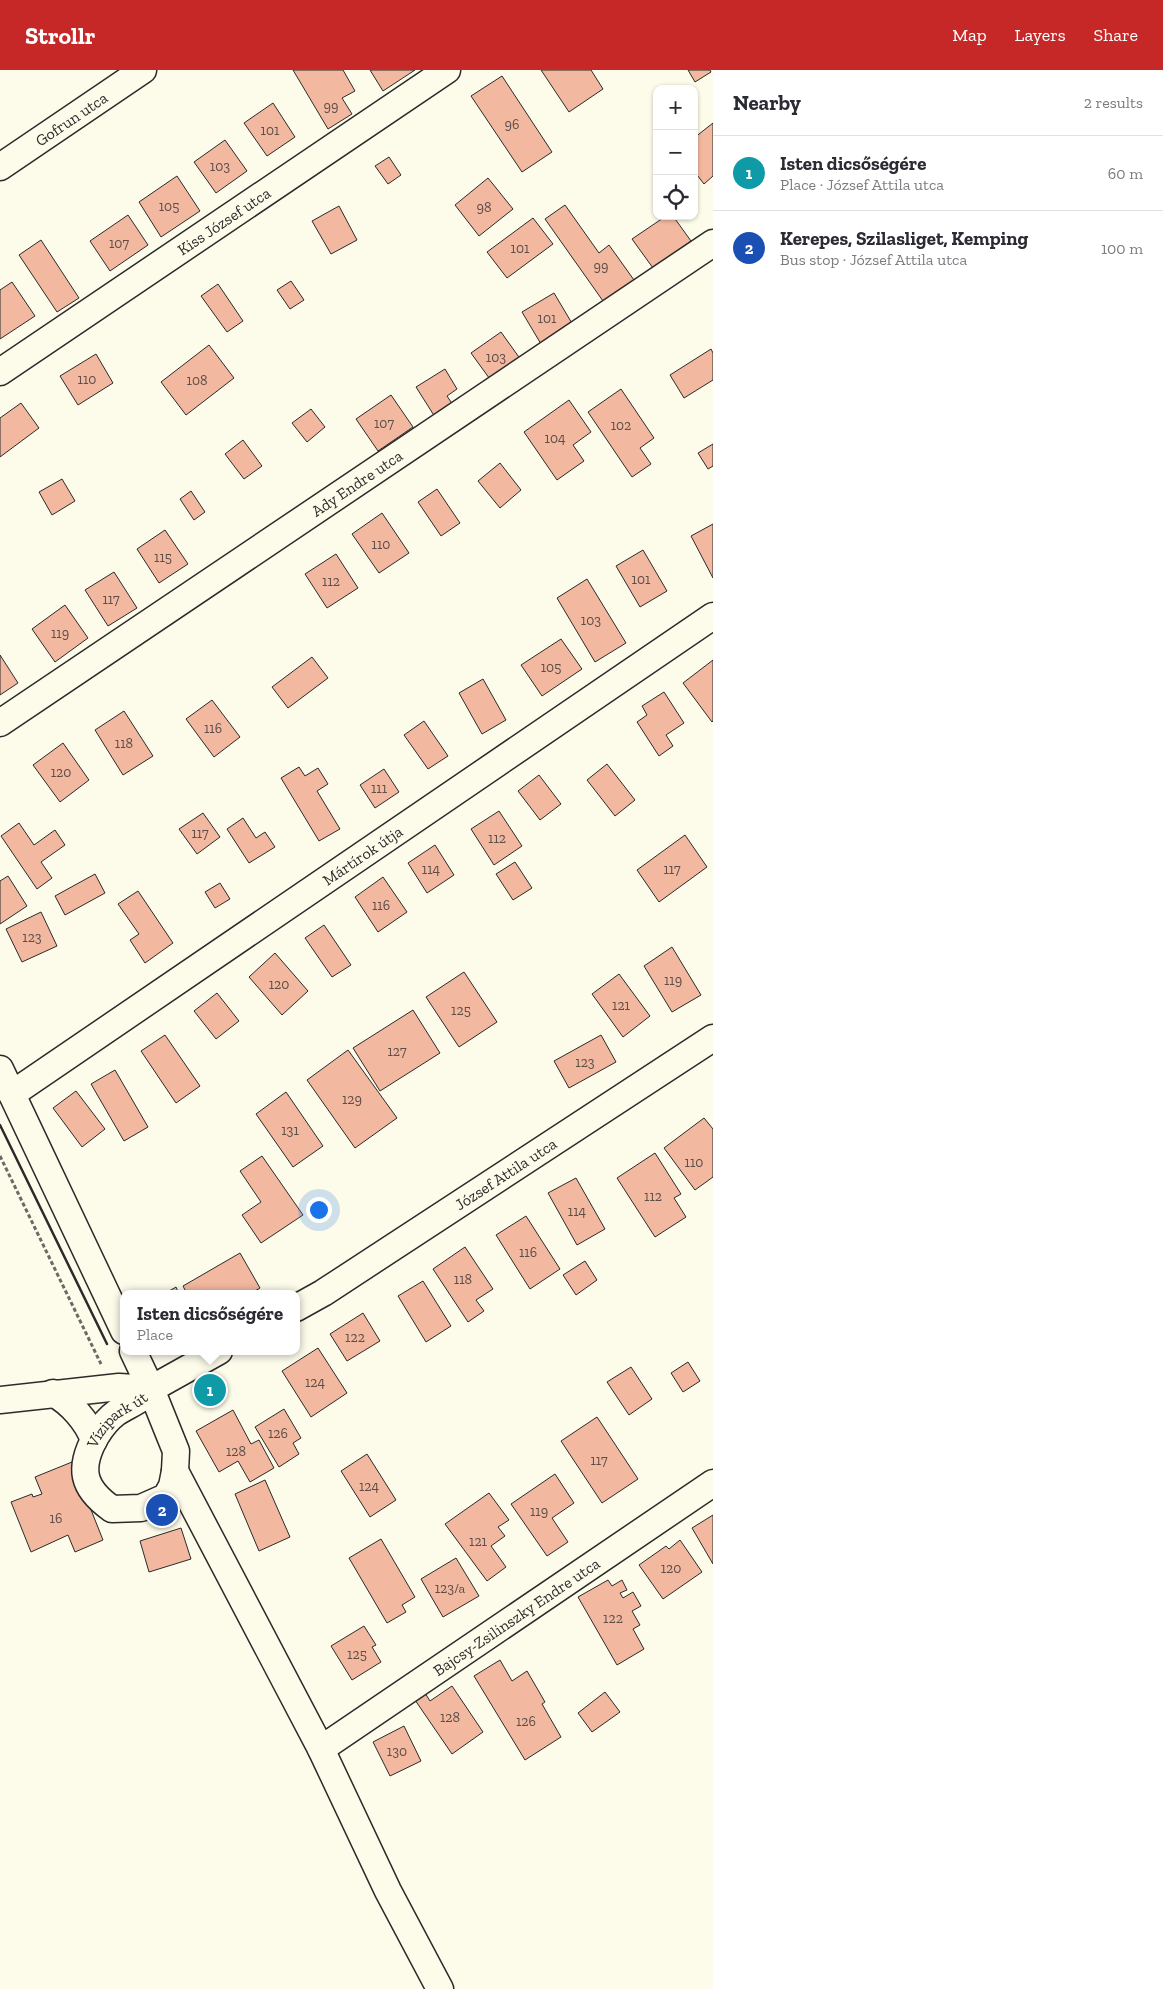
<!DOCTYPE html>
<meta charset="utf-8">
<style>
body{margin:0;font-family:"Zilla Slab",serif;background:#f7f7f7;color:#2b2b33}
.controls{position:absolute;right:15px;top:15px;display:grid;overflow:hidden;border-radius:10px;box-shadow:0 1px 4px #0004}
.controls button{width:45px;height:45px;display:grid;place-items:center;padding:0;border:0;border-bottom:1px solid #e1e1e2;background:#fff;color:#2b2b33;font:25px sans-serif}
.you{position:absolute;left:318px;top:1139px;width:18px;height:18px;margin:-12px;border:4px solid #fff;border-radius:50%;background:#1a73e8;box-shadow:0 0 0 8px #1a73e833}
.badge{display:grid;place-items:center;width:32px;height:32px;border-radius:50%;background:#c62828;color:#fff;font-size:16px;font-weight:700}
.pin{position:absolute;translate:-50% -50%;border:2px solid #fff;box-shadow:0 1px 5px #0006}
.popup{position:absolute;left:120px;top:1220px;width:180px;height:65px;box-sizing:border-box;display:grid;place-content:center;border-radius:10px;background:#fff;filter:drop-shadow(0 1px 4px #0005);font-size:16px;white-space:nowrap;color:#7c7c81}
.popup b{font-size:19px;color:#2b2b33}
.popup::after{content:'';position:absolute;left:50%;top:100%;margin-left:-10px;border:10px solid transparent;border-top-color:#fff}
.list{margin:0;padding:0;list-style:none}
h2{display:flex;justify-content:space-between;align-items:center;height:65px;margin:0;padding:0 20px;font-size:21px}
h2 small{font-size:16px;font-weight:400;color:#7c7c81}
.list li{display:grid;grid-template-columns:32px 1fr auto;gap:15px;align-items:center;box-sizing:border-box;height:75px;padding:0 20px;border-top:1px solid #e1e1e2}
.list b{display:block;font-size:19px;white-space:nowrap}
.list p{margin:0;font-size:16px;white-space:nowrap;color:#7c7c81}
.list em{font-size:16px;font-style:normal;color:#7c7c81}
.icon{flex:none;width:28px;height:28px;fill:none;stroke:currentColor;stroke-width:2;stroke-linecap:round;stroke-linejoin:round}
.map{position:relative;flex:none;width:713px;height:1919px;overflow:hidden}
header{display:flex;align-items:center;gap:30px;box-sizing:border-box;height:70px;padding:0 25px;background:#c62828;color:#fff}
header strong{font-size:24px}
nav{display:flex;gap:28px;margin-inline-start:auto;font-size:18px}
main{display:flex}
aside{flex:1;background:#fff}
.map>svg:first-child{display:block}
</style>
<header>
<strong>Strollr</strong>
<nav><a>Map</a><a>Layers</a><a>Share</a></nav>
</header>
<main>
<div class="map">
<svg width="713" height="1919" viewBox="0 0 713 1919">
<rect width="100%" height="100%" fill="#fdfbea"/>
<path fill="#f2b8a0" stroke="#2b2b2b" d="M 293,0 L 343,0 L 355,21 L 342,28 L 352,44 L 328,59 Z
M 370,0 L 415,0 L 383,21 Z
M 541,0 L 591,0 L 603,19 L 569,42 Z
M 688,0 L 710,0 L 711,2 L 695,12 Z
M 502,6 L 552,82 L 522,102 L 471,26 Z
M 273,33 L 295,67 L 267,86 L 244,53 Z
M 713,53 L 713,106 L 704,114 L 694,101 L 694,68 Z
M 225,70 L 247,101 L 216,123 L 194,92 Z
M 389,87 L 401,105 L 388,114 L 375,96 Z
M 177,106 L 200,141 L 161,167 L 139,132 Z
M 488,108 L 513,139 L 479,166 L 455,135 Z
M 565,135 L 599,183 L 609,175 L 634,210 L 603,231 L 545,149 Z
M 339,136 L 357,170 L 331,184 L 312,151 Z
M 128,145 L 148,175 L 110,201 L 90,171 Z
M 666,146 L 673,146 L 691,171 L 653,198 L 632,169 Z
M 533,148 L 553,174 L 507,208 L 487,182 Z
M 41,170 L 79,228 L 57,242 L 19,185 Z
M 291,211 L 304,230 L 290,239 L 277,220 Z
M 12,212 L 35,246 L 0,269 L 0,220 Z
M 218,214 L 243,251 L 227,262 L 201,226 Z
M 554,223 L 573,255 L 541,274 L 522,242 Z
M 501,262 L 521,290 L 492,312 L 471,283 Z
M 209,275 L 234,308 L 186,345 L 161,312 Z
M 711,279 L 713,283 L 713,310 L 684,328 L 670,305 Z
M 96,284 L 113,313 L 78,335 L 60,306 Z
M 445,299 L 457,319 L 447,326 L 453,335 L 435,347 L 416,317 Z
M 621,319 L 654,368 L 640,378 L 651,394 L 632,407 L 588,342 Z
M 391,325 L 413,357 L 378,381 L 356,349 Z
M 569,330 L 591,362 L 573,375 L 584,391 L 557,410 L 524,362 Z
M 21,333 L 39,358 L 0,387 L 0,348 Z
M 311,339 L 325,357 L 307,372 L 292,353 Z
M 243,370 L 262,396 L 244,409 L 225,384 Z
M 713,374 L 713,396 L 708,399 L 698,383 Z
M 500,393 L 521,420 L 500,438 L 478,411 Z
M 62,409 L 75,431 L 52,445 L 39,422 Z
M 437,419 L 460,453 L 441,466 L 418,432 Z
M 191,421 L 205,442 L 194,450 L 180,429 Z
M 382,443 L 409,483 L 379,503 L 352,464 Z
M 713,454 L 713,508 L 691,466 Z
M 165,460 L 188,494 L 159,513 L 137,479 Z
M 643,480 L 667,521 L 640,537 L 616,496 Z
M 336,484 L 358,518 L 327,538 L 305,504 Z
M 114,502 L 137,538 L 108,556 L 85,520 Z
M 587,509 L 626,573 L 595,592 L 557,528 Z
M 65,535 L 88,568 L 55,592 L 32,559 Z
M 561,569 L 582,599 L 542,626 L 521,595 Z
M 0,585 L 18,613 L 0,625 Z
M 312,587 L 328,608 L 288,638 L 272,617 Z
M 713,590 L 713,651 L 712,652 L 683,613 Z
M 483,609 L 506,650 L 482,664 L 459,623 Z
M 664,622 L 684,653 L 666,665 L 673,676 L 659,686 L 637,652 L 647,645 L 642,636 Z
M 212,630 L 240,667 L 214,687 L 186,649 Z
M 124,641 L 153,686 L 123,705 L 95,660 Z
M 424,651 L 448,686 L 428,699 L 404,665 Z
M 63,673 L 89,710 L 60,732 L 33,695 Z
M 607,694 L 635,730 L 615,746 L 587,710 Z
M 299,697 L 305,706 L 318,698 L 328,714 L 317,721 L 340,759 L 319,771 L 281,708 Z
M 384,699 L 399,722 L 375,738 L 360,715 Z
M 539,705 L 561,734 L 540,750 L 518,721 Z
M 499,741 L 522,776 L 494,795 L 471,759 Z
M 203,743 L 220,767 L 197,784 L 179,759 Z
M 243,748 L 256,768 L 265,762 L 275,777 L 249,793 L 227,759 Z
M 19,753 L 34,775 L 55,760 L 65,775 L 41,792 L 52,808 L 37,819 L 1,766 Z
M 685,765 L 707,797 L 659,832 L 637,800 Z
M 435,775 L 454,805 L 427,823 L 408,793 Z
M 515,792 L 532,818 L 513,830 L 496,804 Z
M 95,804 L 105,823 L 65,845 L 55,826 Z
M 8,806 L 27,836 L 0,854 L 0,811 Z
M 383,807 L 407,842 L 378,862 L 355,827 Z
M 220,813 L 230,829 L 215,838 L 205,822 Z
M 138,821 L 173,873 L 145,893 L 130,870 L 139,864 L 118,834 Z
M 41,842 L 57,876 L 22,892 L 6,859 Z
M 324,855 L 351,895 L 332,907 L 305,868 Z
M 672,877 L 701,925 L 672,942 L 644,896 Z
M 275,883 L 308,921 L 282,945 L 249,907 Z
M 464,902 L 497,952 L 459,977 L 426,927 Z
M 619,904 L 650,946 L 623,967 L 592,924 Z
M 217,923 L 239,951 L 216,969 L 194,941 Z
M 413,940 L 440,983 L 380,1021 L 353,978 Z
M 165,965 L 200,1016 L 176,1033 L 141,981 Z
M 601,965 L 616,992 L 569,1018 L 554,991 Z
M 348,980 L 397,1048 L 355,1078 L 307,1010 Z
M 115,1000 L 148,1057 L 124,1071 L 91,1014 Z
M 76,1021 L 105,1059 L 82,1077 L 53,1038 Z
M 286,1022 L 323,1076 L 293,1097 L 256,1044 Z
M 704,1048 L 713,1059 L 713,1107 L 695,1120 L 664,1078 Z
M 655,1083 L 681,1124 L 674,1128 L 686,1147 L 655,1167 L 617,1108 Z
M 262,1086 L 303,1145 L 261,1173 L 242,1145 L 261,1132 L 240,1101 Z
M 576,1108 L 605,1159 L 577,1175 L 548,1123 Z
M 526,1146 L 560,1199 L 530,1219 L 496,1165 Z
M 465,1177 L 493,1219 L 476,1230 L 484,1241 L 468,1252 L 433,1199 Z
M 240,1183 L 260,1218 L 250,1224 L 187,1224 L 183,1216 Z
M 585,1191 L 597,1210 L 576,1225 L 563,1205 Z
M 423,1211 L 451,1256 L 426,1272 L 398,1226 Z
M 176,1217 L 179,1224 L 164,1224 Z
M 363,1243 L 380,1271 L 347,1291 L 330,1264 Z
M 318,1278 L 347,1323 L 311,1347 L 282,1301 Z
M 688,1292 L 700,1311 L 683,1322 L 671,1303 Z
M 631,1297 L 652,1329 L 629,1345 L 607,1312 Z
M 284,1339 L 301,1368 L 293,1373 L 299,1384 L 279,1397 L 255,1357 Z
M 233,1340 L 251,1374 L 259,1370 L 274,1398 L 250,1412 L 238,1391 L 219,1402 L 196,1361 Z
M 597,1347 L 638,1409 L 602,1433 L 561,1371 Z
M 367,1384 L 396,1430 L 370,1447 L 341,1401 Z
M 72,1392 L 103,1470 L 75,1482 L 68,1465 L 31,1482 L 11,1432 L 32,1424 L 33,1427 L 42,1424 L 35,1407 Z
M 555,1404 L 574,1433 L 552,1448 L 568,1472 L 547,1486 L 511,1434 Z
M 265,1410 L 290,1467 L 259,1481 L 235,1424 Z
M 489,1423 L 509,1450 L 498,1457 L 505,1466 L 491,1476 L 506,1497 L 487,1511 L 445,1454 Z
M 713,1445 L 713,1494 L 692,1458 Z
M 181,1458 L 191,1489 L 149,1502 L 140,1471 Z
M 381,1469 L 415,1527 L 402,1535 L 406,1542 L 387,1553 L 349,1488 Z
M 680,1470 L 702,1502 L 663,1529 L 639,1495 L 666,1476 L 669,1479 Z
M 456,1488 L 479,1526 L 443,1547 L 421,1509 Z
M 608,1510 L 612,1516 L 622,1510 L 627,1520 L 620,1523 L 623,1528 L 633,1522 L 641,1536 L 632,1541 L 640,1555 L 633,1559 L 644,1579 L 617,1595 L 578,1527 Z
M 364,1556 L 376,1575 L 372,1577 L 381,1592 L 352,1610 L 331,1576 Z
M 500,1590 L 512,1611 L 527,1601 L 545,1632 L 542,1634 L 561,1667 L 525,1690 L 474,1606 Z
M 452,1616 L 483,1662 L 452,1684 L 415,1630 L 425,1623 L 430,1631 Z
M 605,1622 L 620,1642 L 592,1662 L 578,1643 Z
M 404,1656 L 421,1691 L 390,1706 L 373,1672 Z"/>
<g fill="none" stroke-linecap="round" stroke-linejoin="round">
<g stroke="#2b2b2b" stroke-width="29">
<g id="minor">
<path id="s1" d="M 0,97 L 143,0"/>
<path id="s2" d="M 0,302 L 447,0"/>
<path id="s3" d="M 0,653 L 713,173"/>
<path d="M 0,999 L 124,1261"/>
<path id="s4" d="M 12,1024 L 713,546"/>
<path id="s5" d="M 296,1238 L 323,1223 L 713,968"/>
<path id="s6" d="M 133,1281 L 151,1319 L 176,1381 L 175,1401 L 172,1416 L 166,1427 L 141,1438 L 112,1439 C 82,1418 78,1398 96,1366 C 101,1358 109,1348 116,1343 C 129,1334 140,1332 151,1319 L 219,1281"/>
<path d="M 53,1323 C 71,1333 87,1351 94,1370"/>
<path d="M 0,1330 L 119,1317 L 151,1319"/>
<path d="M 175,1401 L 321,1679 L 388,1821 L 440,1919"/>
<path id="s7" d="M 321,1679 L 713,1413"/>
</g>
</g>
<path stroke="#6a6964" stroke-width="3" stroke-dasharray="4 2.5" stroke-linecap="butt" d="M 0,1086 L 101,1294"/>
<use href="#minor" stroke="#fdfbea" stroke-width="26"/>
<path stroke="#2b2b2b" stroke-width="2.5" d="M 0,1055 L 107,1274"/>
</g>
<g text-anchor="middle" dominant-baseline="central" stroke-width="4" stroke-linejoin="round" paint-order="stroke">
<g font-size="14" fill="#5d4e48">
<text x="331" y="36">99</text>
<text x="512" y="54">96</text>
<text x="270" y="60">101</text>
<text x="220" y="96">103</text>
<text x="169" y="136">105</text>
<text x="484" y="137">98</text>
<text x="119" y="173">107</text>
<text x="520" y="178">101</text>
<text x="601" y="196">99</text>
<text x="547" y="248">101</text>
<text x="496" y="287">103</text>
<text x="87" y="309">110</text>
<text x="197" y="310">108</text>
<text x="384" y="353">107</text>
<text x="621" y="355">102</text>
<text x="555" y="368">104</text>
<text x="381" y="474">110</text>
<text x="163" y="487">115</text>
<text x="641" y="509">101</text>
<text x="331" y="511">112</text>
<text x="111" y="529">117</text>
<text x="591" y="550">103</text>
<text x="60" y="563">119</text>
<text x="551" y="597">105</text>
<text x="213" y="658">116</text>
<text x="124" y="673">118</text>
<text x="61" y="702">120</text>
<text x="379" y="718">111</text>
<text x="200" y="763">117</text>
<text x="497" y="768">112</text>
<text x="431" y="799">114</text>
<text x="672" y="799">117</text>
<text x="381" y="835">116</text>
<text x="32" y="867">123</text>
<text x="673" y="910">119</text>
<text x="279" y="914">120</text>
<text x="621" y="935">121</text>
<text x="461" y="940">125</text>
<text x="397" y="981">127</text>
<text x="585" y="992">123</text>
<text x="352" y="1029">129</text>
<text x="290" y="1060">131</text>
<text x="694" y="1092">110</text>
<text x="653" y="1126">112</text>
<text x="577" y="1141">114</text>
<text x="528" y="1182">116</text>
<text x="463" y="1209">118</text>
<text x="355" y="1267">122</text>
<text x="315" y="1312">124</text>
<text x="278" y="1363">126</text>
<text x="236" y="1381">128</text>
<text x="599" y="1390">117</text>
<text x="369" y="1416">124</text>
<text x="539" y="1441">119</text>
<text x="56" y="1448">16</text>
<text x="478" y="1471">121</text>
<text x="671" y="1498">120</text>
<text x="450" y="1518">123/a</text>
<text x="613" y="1548">122</text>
<text x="357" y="1584">125</text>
<text x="450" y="1647">128</text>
<text x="526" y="1651">126</text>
<text x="397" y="1681">130</text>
</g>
<g font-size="16" fill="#2b2b2b" stroke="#fdfbea">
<text stroke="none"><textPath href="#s1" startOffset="86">Gofrun utca</textPath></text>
<text stroke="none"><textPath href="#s2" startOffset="270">Kiss József utca</textPath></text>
<text stroke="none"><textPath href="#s3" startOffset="430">Ady Endre utca</textPath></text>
<text stroke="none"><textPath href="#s4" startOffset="424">Mártírok útja</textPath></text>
<text stroke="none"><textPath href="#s5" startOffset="249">József Attila utca</textPath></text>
<text stroke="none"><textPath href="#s6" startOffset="325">Vízipark út</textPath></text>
<text stroke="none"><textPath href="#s7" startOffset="236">Bajcsy-Zsilinszky Endre utca</textPath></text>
</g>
</g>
</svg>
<div class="controls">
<button>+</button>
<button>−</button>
<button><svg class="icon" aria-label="locate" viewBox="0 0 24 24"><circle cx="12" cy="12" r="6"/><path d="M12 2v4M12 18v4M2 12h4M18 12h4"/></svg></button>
</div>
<div class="you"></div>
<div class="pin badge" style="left:210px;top:1320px;background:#0f9aa8">1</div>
<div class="popup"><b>Isten dicsőségére</b>Place</div>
<div class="pin badge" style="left:162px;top:1440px;background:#1a4fb4">2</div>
</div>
<aside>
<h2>Nearby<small>2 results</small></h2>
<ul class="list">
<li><span class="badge" style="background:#0f9aa8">1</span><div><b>Isten dicsőségére</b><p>Place · József Attila utca</p></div><em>60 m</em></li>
<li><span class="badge" style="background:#1a4fb4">2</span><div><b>Kerepes, Szilasliget, Kemping</b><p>Bus stop · József Attila utca</p></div><em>100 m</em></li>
</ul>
</aside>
</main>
